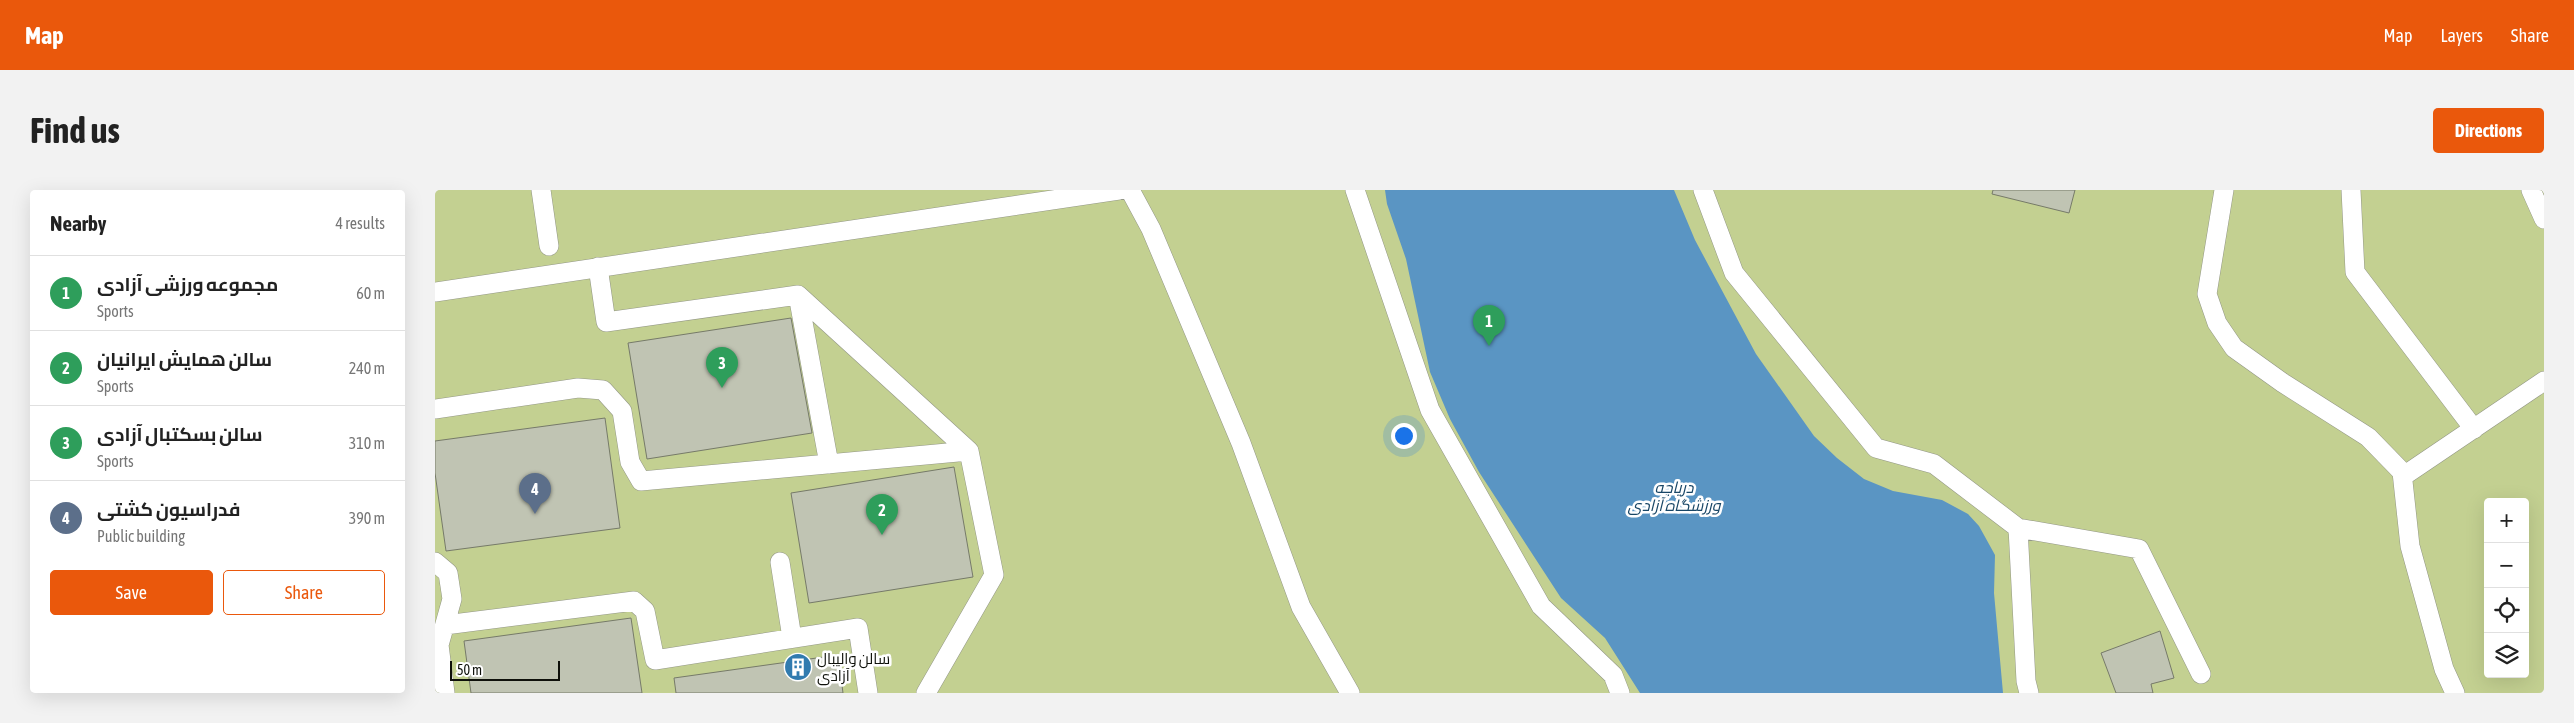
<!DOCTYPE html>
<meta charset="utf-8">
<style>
body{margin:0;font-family:"Asap Condensed",Cairo,sans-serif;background:#f2f2f2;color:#222}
.controls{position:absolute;right:15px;bottom:15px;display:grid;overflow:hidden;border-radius:5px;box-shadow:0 5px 20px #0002}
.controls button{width:45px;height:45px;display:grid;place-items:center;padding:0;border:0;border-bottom:1px solid #e0e0e0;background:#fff;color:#222;font:25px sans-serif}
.scale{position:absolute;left:15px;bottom:12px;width:110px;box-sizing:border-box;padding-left:5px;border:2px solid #0e100a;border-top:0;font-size:14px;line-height:18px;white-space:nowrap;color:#0e100a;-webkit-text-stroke:4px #fff;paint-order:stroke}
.you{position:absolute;left:968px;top:245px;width:18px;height:18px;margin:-12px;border:4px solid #fff;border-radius:50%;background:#1a73e8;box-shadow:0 0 0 8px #1a73e833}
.badge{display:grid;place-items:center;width:32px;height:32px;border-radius:50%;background:#ea580c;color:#fff;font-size:16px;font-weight:700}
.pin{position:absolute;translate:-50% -41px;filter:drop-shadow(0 1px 2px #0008)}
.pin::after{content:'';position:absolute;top:26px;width:18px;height:15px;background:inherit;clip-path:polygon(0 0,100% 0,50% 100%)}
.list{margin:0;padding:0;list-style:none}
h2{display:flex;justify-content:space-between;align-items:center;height:65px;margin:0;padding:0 20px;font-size:21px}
h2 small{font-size:16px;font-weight:400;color:#767676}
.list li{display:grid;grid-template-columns:32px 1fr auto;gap:15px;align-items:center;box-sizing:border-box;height:75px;padding:0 20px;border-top:1px solid #e0e0e0}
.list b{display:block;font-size:19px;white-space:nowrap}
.list p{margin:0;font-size:16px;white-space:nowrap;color:#767676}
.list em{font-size:16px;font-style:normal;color:#767676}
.actions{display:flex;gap:10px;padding:15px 20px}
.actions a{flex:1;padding:11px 0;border:1px solid #ea580c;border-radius:5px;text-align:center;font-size:18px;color:#ea580c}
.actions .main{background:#ea580c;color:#fff}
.icon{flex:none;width:28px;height:28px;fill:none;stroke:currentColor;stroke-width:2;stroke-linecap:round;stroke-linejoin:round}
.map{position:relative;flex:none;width:2109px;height:503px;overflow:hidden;border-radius:5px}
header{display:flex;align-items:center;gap:30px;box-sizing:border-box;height:70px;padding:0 25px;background:#ea580c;color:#fff}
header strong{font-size:24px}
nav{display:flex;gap:28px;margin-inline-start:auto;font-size:18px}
.intro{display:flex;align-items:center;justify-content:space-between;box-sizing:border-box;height:120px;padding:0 30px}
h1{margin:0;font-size:35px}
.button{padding:12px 22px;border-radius:5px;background:#ea580c;color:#fff;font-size:18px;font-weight:700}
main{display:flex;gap:30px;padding:0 30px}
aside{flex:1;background:#fff;border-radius:5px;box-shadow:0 5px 20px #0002}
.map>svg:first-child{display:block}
</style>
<header>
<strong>Map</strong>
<nav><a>Map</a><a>Layers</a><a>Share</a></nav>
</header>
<div class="intro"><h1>Find us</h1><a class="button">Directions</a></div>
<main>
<aside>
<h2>Nearby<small>4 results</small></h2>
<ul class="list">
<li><span class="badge" style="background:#2e9e5b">1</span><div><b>مجموعه ورزشی آزادی</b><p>Sports</p></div><em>60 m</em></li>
<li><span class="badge" style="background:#2e9e5b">2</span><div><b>سالن همایش ایرانیان</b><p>Sports</p></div><em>240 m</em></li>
<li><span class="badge" style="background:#2e9e5b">3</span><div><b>سالن بسکتبال آزادی</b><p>Sports</p></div><em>310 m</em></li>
<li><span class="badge" style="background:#5c6f8a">4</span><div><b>فدراسیون کشتی</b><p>Public building</p></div><em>390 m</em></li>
</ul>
<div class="actions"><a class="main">Save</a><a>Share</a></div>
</aside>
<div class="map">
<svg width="2109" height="503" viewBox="0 0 2109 503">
<rect width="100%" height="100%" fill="#dde2d0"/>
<path fill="#c3d091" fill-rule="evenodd" d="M 0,0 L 2109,0 L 2109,503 L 0,503 ZM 2053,312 L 2090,312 L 2090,484 L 2053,484 Z"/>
<path fill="#5a95c3" d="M 950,0 L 1239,0 L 1260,50 L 1321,164 L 1379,246 L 1402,268 L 1429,289 L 1458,301 L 1507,310 L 1533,324 L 1544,336 L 1560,365 L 1559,403 L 1568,503 L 1205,503 L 1170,448 L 1126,408 L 1044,282 L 1015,229 L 995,182 L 971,69 L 952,14 Z"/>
<path fill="#c0c4b3" stroke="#767a69" d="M 1558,0 L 1640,0 L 1634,23 L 1557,4 Z
M 356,128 L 377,243 L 212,269 L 193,153 Z
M 170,228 L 185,338 L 11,361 L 0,283 L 0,251 Z
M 519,277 L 538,387 L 374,413 L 356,303 Z
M 196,428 L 207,503 L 36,503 L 29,451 Z
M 1725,441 L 1739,488 L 1716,494 L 1718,503 L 1681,503 L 1666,463 Z
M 403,465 L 408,503 L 241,503 L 239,488 Z"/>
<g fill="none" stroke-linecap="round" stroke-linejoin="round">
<g stroke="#939786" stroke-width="20">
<path id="minor" d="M 106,0 L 114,56
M 695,0 L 716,39 L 806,253 L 866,417 L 915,503
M 920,0 L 995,220 L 1106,416 L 1178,485 L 1185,503
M 1268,0 L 1299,83 L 1441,258 L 1499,274 L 1583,338 L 1704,359 L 1766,484
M 1789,0 L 1772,104 L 1782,133 L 1799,158 L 1848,193 L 1933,247 L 1970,285 L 2109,191
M 1916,0 L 1920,82 L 2039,239
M 2096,0 L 2109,29
M 163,77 L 171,132 L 363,105 L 534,261 L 559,385 L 491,503
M 0,102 L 684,0
M 363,105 L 394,274
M 0,219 L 143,198 L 168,200 L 187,221 L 195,272 L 206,291 L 534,261
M 1967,282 L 1975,356 L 2009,479 L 2020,503
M 1583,338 L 1591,491 L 1594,503
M 0,372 L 13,383 L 17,409 L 4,455 L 10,503
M 345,372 L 357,448
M 10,435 L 199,411 L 210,421 L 220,470 L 423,438 L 433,503"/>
</g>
<use href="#minor" stroke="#fff" stroke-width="19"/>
</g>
<defs>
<g id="building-disc" transform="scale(1.4375)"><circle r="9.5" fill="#317baf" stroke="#fff"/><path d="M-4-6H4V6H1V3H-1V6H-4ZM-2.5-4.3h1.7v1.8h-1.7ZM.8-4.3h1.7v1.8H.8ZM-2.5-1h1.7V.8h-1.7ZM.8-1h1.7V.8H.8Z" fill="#fff"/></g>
</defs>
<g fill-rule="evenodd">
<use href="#building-disc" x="363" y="477"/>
</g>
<g text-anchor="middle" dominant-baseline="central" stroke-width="5" stroke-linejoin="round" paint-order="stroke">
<g font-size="15" fill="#0e100a" stroke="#fff" text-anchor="start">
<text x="382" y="468">سالن والیبال<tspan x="382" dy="17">آزادی</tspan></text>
</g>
<g font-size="16" font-style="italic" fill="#184666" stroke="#fff">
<text x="1239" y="297">دریاچه<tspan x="1239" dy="18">ورزشگاه آزادی</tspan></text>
</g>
</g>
</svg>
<div class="controls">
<button>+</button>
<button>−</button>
<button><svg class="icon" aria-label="locate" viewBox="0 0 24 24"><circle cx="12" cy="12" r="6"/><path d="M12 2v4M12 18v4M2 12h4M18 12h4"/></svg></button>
<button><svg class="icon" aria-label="layers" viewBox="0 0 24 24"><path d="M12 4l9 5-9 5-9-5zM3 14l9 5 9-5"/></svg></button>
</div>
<div class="scale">50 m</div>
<div class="you"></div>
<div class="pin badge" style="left:1054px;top:156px;background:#2e9e5b">1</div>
<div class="pin badge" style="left:447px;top:345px;background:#2e9e5b">2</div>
<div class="pin badge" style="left:287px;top:198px;background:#2e9e5b">3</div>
<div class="pin badge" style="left:100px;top:324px;background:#5c6f8a">4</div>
</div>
</main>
